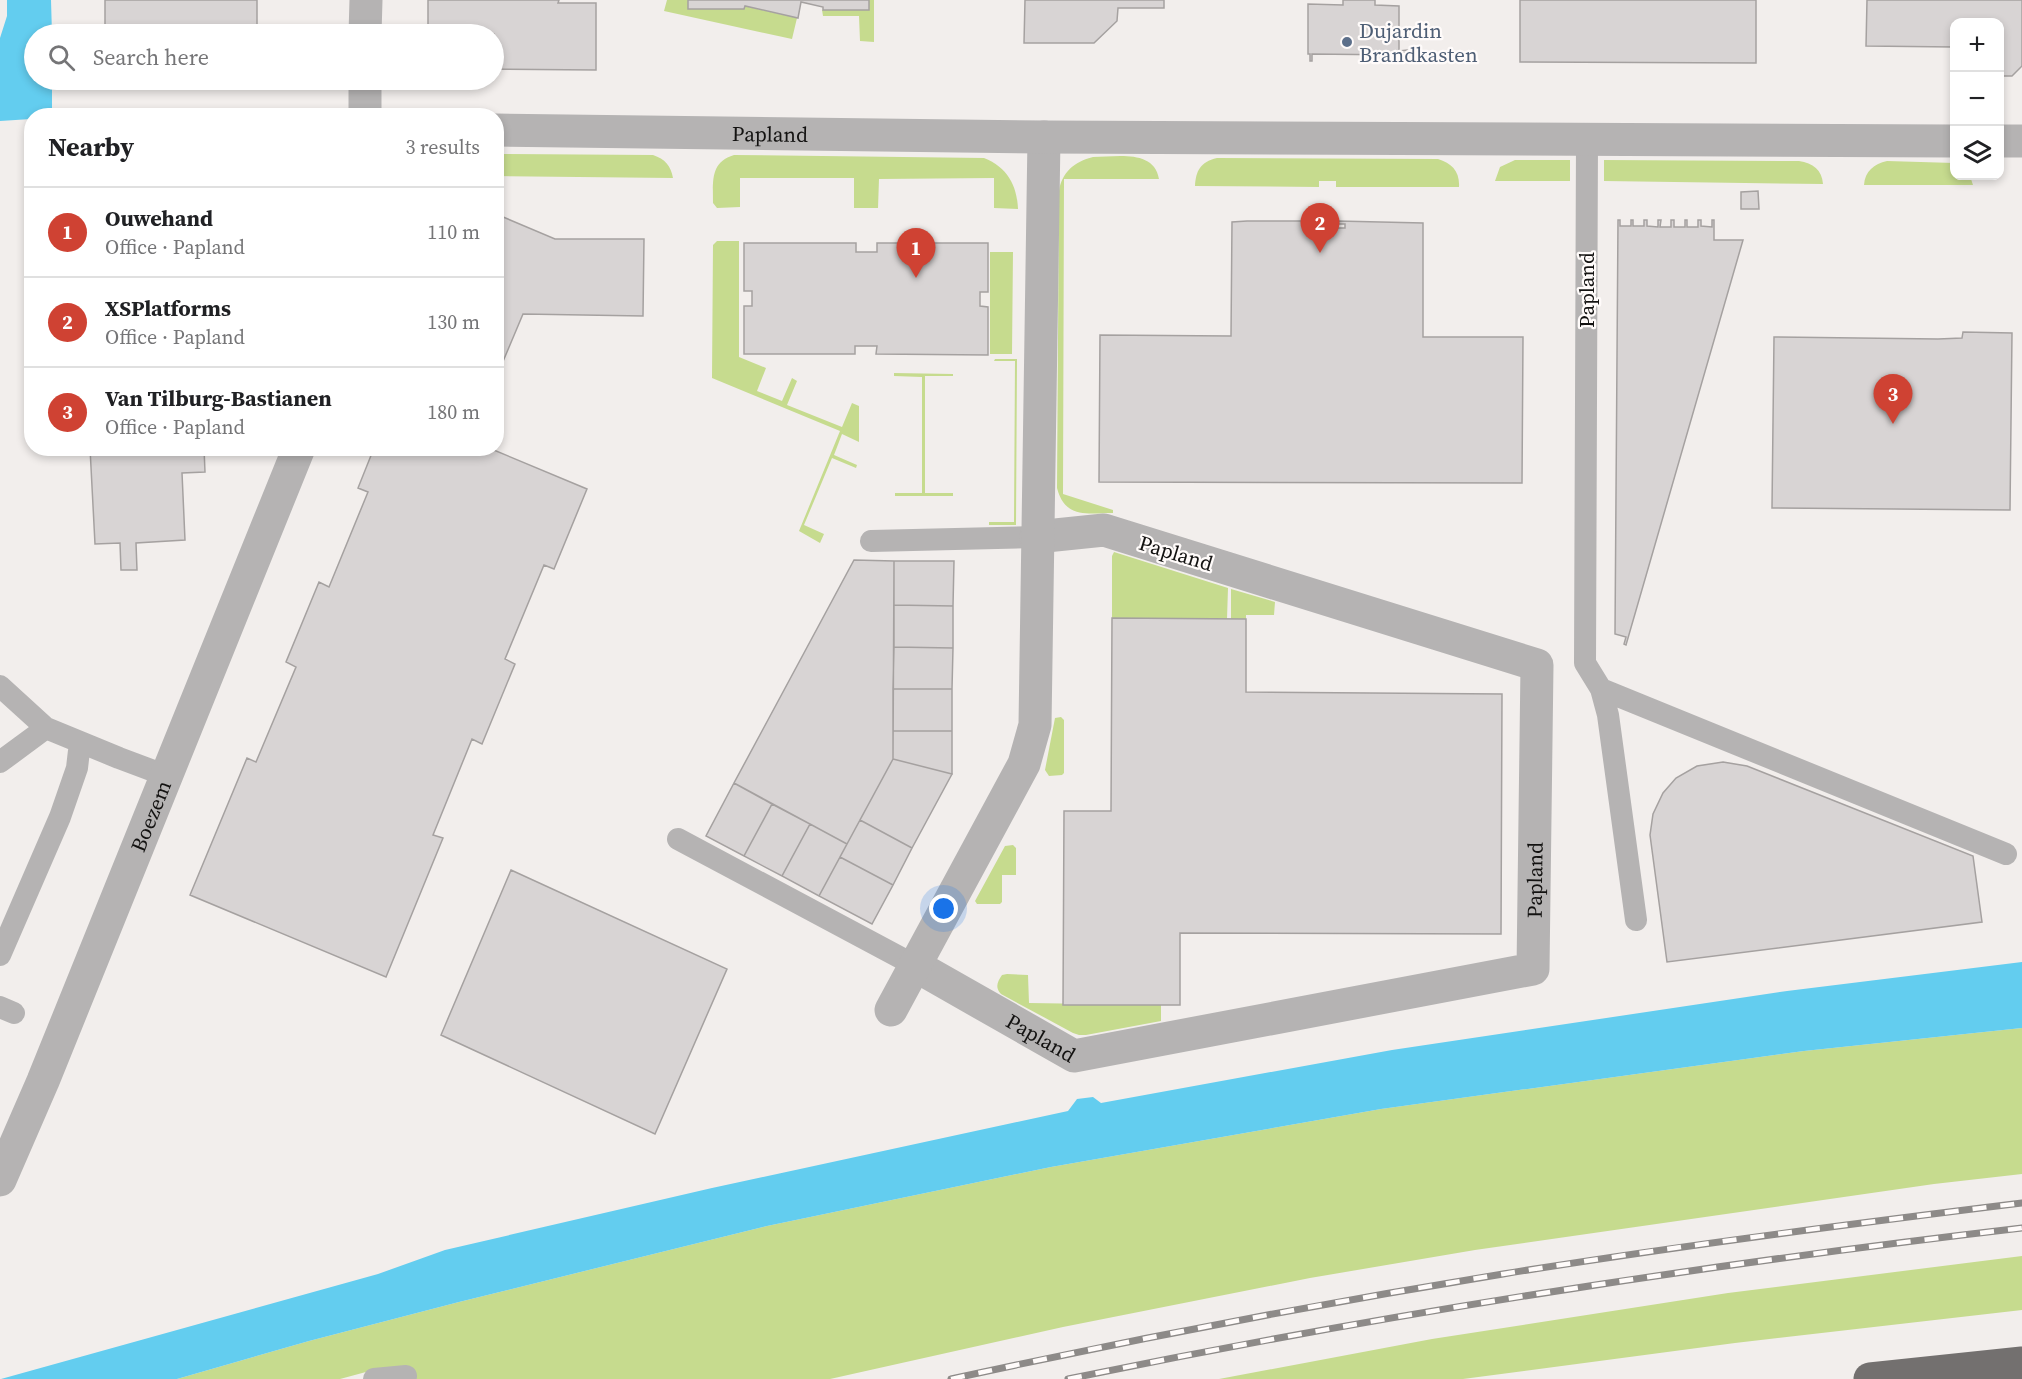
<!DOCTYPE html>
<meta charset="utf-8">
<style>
body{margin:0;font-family:"Source Serif 4",serif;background:#f6f6f6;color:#202124}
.controls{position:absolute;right:18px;top:18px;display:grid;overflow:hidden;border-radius:12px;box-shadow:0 3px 9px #0003}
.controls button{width:54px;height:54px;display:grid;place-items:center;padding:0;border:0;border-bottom:2px solid #e0e0e0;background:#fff;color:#202124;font:30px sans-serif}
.you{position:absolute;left:944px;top:909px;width:21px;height:21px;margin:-15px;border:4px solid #fff;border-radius:50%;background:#1a73e8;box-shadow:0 0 0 9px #1a73e833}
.badge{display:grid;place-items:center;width:39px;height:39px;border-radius:50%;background:#cf4233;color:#fff;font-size:20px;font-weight:700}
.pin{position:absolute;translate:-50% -50px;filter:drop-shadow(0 2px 3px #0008)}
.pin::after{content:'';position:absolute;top:32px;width:21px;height:18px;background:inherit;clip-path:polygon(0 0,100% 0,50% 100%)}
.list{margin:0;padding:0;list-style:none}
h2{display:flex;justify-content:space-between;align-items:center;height:78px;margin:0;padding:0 24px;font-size:26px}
h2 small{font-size:20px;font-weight:400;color:#757577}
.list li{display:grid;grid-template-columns:39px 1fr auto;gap:18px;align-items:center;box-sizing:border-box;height:90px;padding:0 24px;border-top:2px solid #e0e0e0}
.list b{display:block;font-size:22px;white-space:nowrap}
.list p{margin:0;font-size:20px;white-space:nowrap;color:#757577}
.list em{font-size:20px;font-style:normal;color:#757577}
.icon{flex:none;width:33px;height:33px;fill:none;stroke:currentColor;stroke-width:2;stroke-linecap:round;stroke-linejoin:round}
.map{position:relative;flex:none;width:2022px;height:1379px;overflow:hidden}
.search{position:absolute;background:#fff;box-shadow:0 3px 9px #0003;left:24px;top:24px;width:480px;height:66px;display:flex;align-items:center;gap:15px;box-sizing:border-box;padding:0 21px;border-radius:33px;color:#757577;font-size:22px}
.panel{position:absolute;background:#fff;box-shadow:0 3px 9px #0003;left:24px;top:108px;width:480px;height:348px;border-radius:24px}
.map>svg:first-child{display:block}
</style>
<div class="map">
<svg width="2022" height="1379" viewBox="0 0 2022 1379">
<rect width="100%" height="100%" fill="#f2eeec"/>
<path fill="#c6db8e" d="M 667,0 L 718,0 L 797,18 L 792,39 L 664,11 Z
M 869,0 L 874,0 L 874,42 L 860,41 L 859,16 L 823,16 L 822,10 L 868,10 Z
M 497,154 L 653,155 C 665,159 671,166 673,178 L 497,176 Z
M 734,155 L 984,158 C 1007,167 1017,185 1018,209 L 994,208 L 994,178 L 879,179 L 878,208 L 854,208 L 854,178 L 740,178 L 740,207 L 717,208 L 713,203 C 713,182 710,162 734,155 Z
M 1093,157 C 1116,157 1154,149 1159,179 L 1064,179 L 1063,494 L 1113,510 L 1113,513 C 1087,513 1065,519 1057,488 L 1059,191 C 1062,172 1074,162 1093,157 Z
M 1217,158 L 1438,159 C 1452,163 1460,172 1459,187 L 1336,187 L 1336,181 L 1319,181 L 1319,187 L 1195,186 C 1196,171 1200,162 1217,158 Z
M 1515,160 L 1570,160 L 1570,181 L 1495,181 L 1500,167 Z
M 1604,160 L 1799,161 C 1813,163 1822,170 1823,184 L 1604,181 Z
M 1887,161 L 1954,163 L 1954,176 L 1970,176 L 1973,185 L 1864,185 C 1865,171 1874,164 1887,161 Z
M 717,241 L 739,241 L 739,357 L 766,368 L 757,391 L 782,401 L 792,378 L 797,381 L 787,405 L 842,427 L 852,403 L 859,406 L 859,442 L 842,434 L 834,455 L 857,465 L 856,468 L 832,458 L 804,525 L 824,534 L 820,543 L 799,531 L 840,431 L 712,378 L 713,245 Z
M 990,252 L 1013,252 L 1012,354 L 990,354 Z
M 995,359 L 1017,359 L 1016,525 L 989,525 L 989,522 L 1014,522 L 1015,361 L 994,361 Z
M 894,373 L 953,374 L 953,376 L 925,376 L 925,493 L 953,493 L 953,496 L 895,496 L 895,493 L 922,493 L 922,377 L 894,376 Z
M 1114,552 L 1228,588 L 1227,619 L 1112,618 L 1112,556 Z
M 1231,589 L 1275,602 L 1274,615 L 1246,615 L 1246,619 L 1231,619 Z
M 1061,717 L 1064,720 L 1064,773 L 1062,775 L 1049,776 L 1045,770 L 1055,718 Z
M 1013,845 L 1016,848 L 1016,875 L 1002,875 L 1002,902 L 1000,904 L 977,904 L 975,901 L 1005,846 Z
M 1007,974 L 1028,975 L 1029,1003 L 1161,1005 L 1161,1021 L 1086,1035 L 1079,1035 L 1073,1033 L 1001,994 C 995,988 997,982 1002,975 Z
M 2022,1028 L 2022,1174 L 1934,1184 L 1475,1250 L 1310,1278 L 1063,1327 L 830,1379 L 406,1379 L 377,1369 L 340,1379 L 177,1379 L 309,1341 L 459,1302 L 767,1226 L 1051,1167 L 1381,1109 L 1804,1051 Z
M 2022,1256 L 2022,1310 L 1735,1343 L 1463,1379 L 1219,1379 L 1432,1339 L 1728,1293 Z"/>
<path fill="#63cdef" d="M 7,0 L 51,0 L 52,34 L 34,34 L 34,80 L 52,80 L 52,109 L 48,115 L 32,116 L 31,119 L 0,121 L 0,38 L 7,16 Z
M 2022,962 L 2022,1028 L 1804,1051 L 1381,1109 L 1051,1167 L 767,1226 L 459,1302 L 309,1341 L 177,1379 L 1,1379 L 378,1274 L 445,1250 L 712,1188 L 1068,1111 L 1077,1099 L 1093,1097 L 1101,1103 L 1392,1050 L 1787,991 Z"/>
<path fill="#d8d4d4" stroke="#a5a1a0" stroke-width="1.5" d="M 105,0 L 257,0 L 257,34 L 105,34 Z
M 428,0 L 559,0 L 558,3 L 596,3 L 596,70 L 494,69 L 494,34 L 428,34 Z
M 688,0 L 869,0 L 869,10 L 823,10 L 823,7 L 801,2 L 798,18 L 745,6 L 744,9 L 688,9 Z
M 1025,0 L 1164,0 L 1164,8 L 1118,8 L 1117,21 L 1094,43 L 1024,43 Z
M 1343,0 L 1375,0 L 1375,5 L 1399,6 L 1399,51 L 1407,50 L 1407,53 L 1399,53 L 1399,55 L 1312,54 L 1312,61 L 1310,61 L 1310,54 L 1308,54 L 1308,4 L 1343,5 Z
M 1520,0 L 1756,0 L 1756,63 L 1520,62 Z
M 1867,0 L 2022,0 L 2022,66 L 2012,76 L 2000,76 L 2000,22 L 1954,22 L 1954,75 L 1954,47 L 1866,46 Z
M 1758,191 L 1759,209 L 1741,209 L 1741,192 Z
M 496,214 L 555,239 L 644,239 L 643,316 L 523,314 L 496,378 Z
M 1618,220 L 1620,220 L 1620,226 L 1631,226 L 1631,220 L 1633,220 L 1633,226 L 1644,226 L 1644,220 L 1647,220 L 1647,226 L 1658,227 L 1658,220 L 1661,220 L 1660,227 L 1671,227 L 1671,220 L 1674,220 L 1674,227 L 1685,227 L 1685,220 L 1687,220 L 1687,227 L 1698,227 L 1698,220 L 1701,220 L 1701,226 L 1712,227 L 1712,220 L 1714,220 L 1714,240 L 1743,240 L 1626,645 L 1624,644 L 1626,637 L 1615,634 Z
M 1247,221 L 1317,221 L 1317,224 L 1310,223 L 1309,228 L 1345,228 L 1345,224 L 1337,224 L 1338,221 L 1423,223 L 1423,337 L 1523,337 L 1522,483 L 1099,482 L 1100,335 L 1231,336 L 1232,222 Z
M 744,243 L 856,243 L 856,252 L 877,252 L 877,243 L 988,243 L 988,292 L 980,292 L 980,306 L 988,307 L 988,355 L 876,354 L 877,346 L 855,346 L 855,354 L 744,354 L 744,306 L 752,306 L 752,291 L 744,291 Z
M 1963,332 L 2012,333 L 2010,510 L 1772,508 L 1774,337 L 1938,339 L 1962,338 Z
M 90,448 L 204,448 L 205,472 L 182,473 L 185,540 L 136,543 L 137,570 L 121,570 L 120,543 L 95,544 Z
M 374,448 L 489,448 L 587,489 L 554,569 L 544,565 L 505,659 L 515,664 L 482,744 L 472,739 L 433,835 L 443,838 L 386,977 L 190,895 L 247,758 L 256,762 L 296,667 L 286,662 L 319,582 L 329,587 L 368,492 L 358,488 Z
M 854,560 L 894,561 L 893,759 L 847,844 L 734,783 Z
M 894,561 L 954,561 L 953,606 L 894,605 Z
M 894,605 L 953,606 L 953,648 L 894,647 Z
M 1112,618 L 1246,619 L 1246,692 L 1502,694 L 1501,934 L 1180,933 L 1180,1005 L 1063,1005 L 1064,811 L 1111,811 Z
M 894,647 L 953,648 L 952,689 L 893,689 Z
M 893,689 L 952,689 L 952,731 L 893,731 Z
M 893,731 L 952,731 L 952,774 L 893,759 Z
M 893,759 L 952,774 L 912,848 L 860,820 Z
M 1723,762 L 1747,766 L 1973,856 L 1982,922 L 1667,962 L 1650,835 L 1653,814 L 1663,793 L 1676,778 L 1697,766 Z
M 734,783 L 772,804 L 744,856 L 706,836 Z
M 772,804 L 810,824 L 782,876 L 744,856 Z
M 860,820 L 912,848 L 893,885 L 840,857 Z
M 810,824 L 847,844 L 819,896 L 782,876 Z
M 840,857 L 893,885 L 872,924 L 819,896 Z
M 511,870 L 727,969 L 655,1134 L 441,1035 Z"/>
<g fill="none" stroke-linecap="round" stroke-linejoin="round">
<path stroke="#b5b3b3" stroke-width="22" d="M 1587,140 L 1585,663 L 1601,689 L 1608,715 L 1636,920
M 871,541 L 1036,537
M 0,686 L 46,728 L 119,758 L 167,776
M 1601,689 L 2006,854
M 0,762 L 46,728
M 678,839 L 916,966
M 0,955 L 60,817 L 77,768 L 80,742
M 0,1007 L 14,1013
M 374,1379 L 406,1376"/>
<g stroke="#b5b3b3" stroke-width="33">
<path id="s1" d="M 916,966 L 1074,1056 L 1533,969 L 1537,665 L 1104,530 L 1036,537"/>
<path d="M 891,1010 L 1024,764 L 1035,725 L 1044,137"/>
<path id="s2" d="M 0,1180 L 43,1081 L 299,448"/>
</g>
<g stroke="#b5b3b3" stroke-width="33">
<path d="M 365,34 L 366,0"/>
<path d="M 365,116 L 365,80"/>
<path id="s3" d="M 496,130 L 1044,137 L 1954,141"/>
<path d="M 2000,141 L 2022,141"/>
</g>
<path stroke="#73706f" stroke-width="33" d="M 1870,1379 L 2022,1363"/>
<g stroke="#8d8a88" stroke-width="7">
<path id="rail" d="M 951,1379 C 1134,1339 1318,1304 1503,1274 C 1676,1246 1849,1224 2022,1203
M 1068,1379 C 1384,1314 1702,1265 2022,1228"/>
</g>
<use href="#rail" stroke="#fffbfa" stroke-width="4.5" stroke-dasharray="14" stroke-linecap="butt"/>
</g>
<circle fill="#5c6f8a" stroke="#fffbfa" stroke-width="2" cx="1347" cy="42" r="6"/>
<g text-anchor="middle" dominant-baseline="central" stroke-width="4.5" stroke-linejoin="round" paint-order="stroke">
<g font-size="21" fill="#4e5e75" stroke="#fffbfa" text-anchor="start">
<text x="1359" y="30">Dujardin<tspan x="1359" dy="24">Brandkasten</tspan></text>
</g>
<g font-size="21" fill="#131211" stroke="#fffbfa">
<text stroke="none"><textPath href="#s3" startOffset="274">Papland</textPath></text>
<text transform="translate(1586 290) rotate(-90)">Papland</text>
<text transform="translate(1176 553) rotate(17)">Papland</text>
<text stroke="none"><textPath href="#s2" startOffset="394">Boezem</textPath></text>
<text stroke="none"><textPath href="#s1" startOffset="738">Papland</textPath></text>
<text stroke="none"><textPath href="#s1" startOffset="144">Papland</textPath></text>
</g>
</g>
</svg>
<div class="controls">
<button>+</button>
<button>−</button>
<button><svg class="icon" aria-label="layers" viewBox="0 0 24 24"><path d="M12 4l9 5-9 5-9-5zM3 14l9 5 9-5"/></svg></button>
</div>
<div class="you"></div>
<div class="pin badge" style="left:916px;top:278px">1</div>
<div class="pin badge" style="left:1320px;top:253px">2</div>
<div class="pin badge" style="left:1893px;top:424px">3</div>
<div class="search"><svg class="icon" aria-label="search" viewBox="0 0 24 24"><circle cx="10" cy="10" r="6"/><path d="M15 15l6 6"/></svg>Search here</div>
<section class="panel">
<h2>Nearby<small>3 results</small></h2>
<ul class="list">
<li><span class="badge">1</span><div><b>Ouwehand</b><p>Office · Papland</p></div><em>110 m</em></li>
<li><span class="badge">2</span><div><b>XSPlatforms</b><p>Office · Papland</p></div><em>130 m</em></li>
<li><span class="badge">3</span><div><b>Van Tilburg-Bastianen</b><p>Office · Papland</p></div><em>180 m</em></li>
</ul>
</section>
</div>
